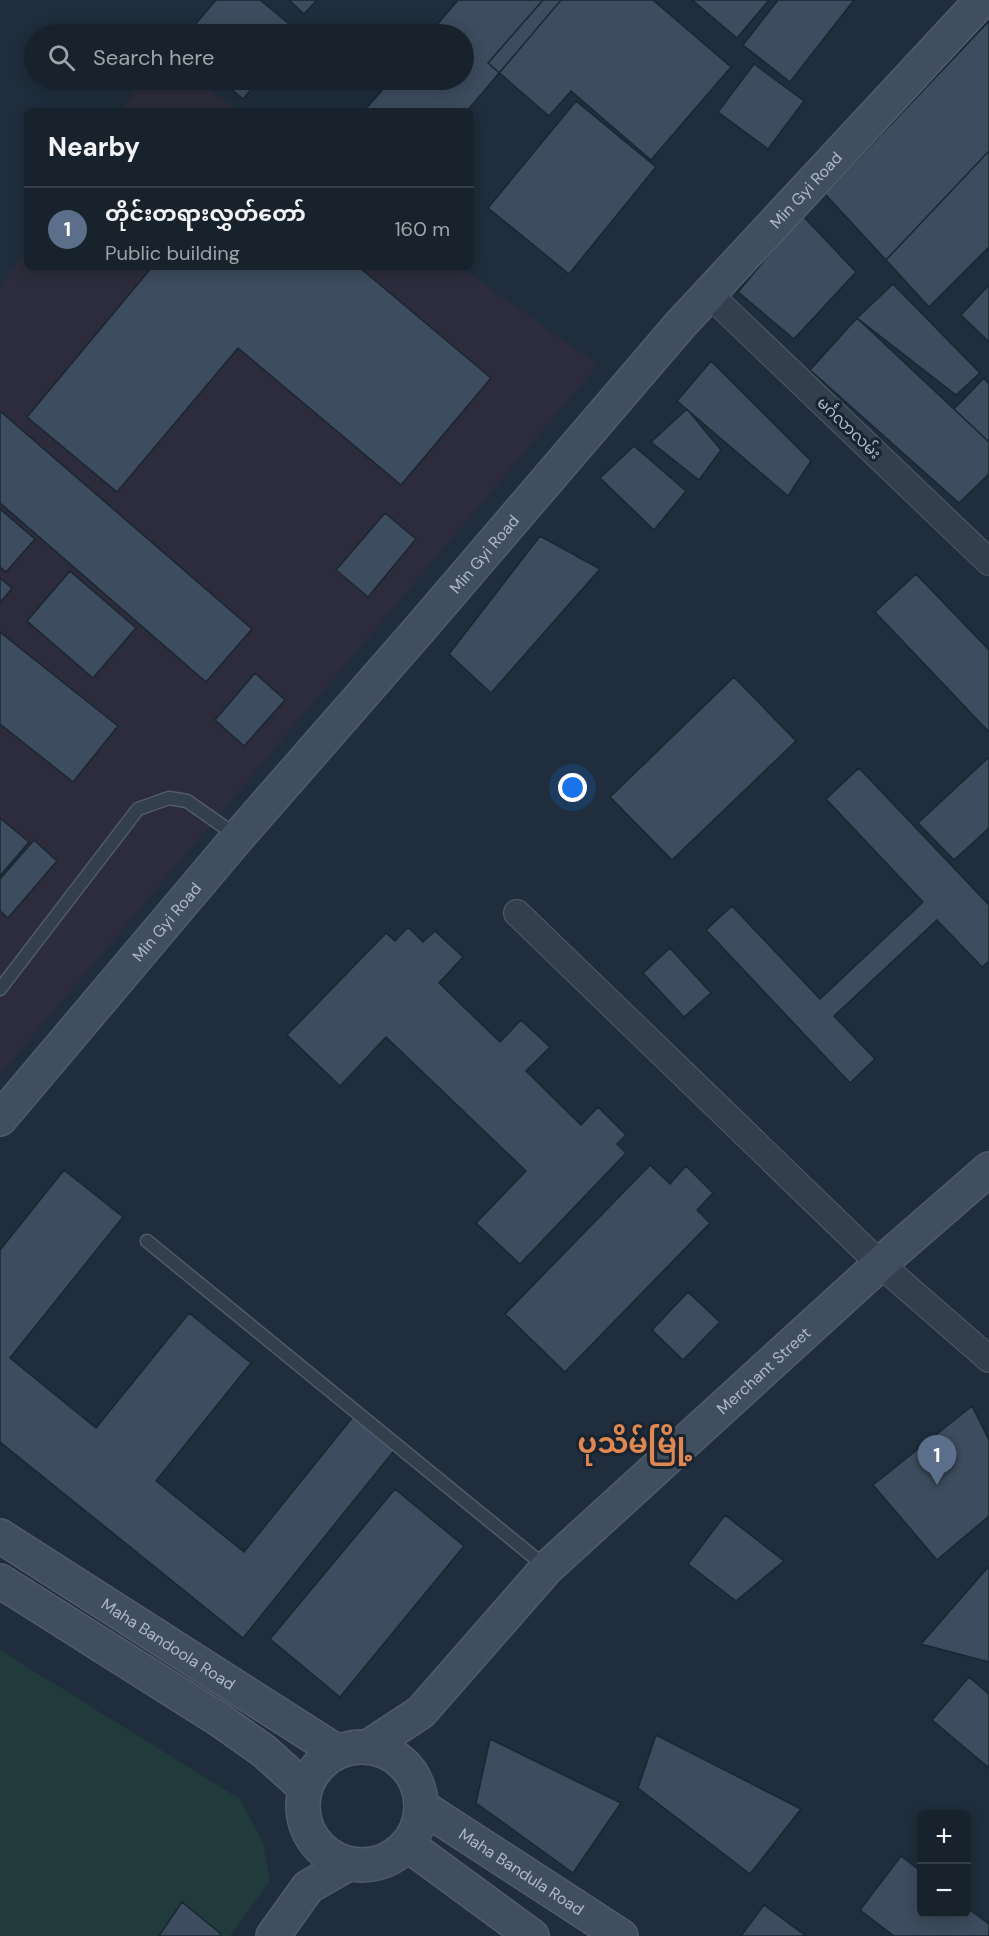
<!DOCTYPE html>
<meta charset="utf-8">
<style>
body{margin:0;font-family:"DM Sans","Noto Sans Myanmar",sans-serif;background:#202a35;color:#f1f3f6}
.controls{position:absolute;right:18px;bottom:18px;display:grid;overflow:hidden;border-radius:9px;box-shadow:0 3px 15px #0003}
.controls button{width:54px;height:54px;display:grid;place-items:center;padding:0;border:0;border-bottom:2px solid #363f49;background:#17222d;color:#f1f3f6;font:30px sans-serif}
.you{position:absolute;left:573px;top:788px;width:21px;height:21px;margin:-15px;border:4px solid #fff;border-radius:50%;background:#1a73e8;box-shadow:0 0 0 9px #1a73e833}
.badge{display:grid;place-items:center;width:39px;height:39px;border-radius:50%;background:#2563eb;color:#fff;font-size:20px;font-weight:700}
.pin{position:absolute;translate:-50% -50px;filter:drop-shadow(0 2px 3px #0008)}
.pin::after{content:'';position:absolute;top:32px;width:21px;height:18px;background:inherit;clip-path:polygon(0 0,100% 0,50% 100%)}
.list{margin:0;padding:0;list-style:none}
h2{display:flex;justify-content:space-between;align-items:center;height:78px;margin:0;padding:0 24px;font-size:26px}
h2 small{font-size:20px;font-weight:400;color:#9ea4aa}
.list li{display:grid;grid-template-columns:39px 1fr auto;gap:18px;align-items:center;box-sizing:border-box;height:84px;padding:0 24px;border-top:2px solid #363f49}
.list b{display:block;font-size:22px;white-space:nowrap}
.list p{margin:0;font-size:20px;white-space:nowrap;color:#9ea4aa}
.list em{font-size:20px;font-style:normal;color:#9ea4aa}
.icon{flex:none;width:33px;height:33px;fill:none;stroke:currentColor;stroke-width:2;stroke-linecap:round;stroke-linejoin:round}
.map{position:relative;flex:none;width:989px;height:1936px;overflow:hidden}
.search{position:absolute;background:#17222d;box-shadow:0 3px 15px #0003;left:24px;top:24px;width:450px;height:66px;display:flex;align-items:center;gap:15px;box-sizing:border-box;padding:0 21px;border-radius:33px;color:#9ea4aa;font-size:22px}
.panel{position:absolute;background:#17222d;box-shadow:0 3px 15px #0003;left:24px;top:108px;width:450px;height:162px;border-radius:9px}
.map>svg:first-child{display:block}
</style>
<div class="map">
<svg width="989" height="1936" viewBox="0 0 989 1936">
<rect width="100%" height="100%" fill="#1f2d3c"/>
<path fill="#2d2c3c" d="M 143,80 L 196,80 L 240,111 L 121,111 Z
M 27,249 L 27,267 L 460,267 L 598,365 L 0,1075 L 0,288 Z"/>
<path fill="#213b3d" d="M 0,1650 L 240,1799 L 263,1843 L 270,1880 L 230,1936 L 0,1936 Z"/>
<path fill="#3d4c5e" stroke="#1a2632" stroke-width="1.5" d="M 216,0 L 260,0 L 299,32 L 297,34 L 187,34 Z
M 289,0 L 317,0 L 304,14 Z
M 458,0 L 561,0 L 467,111 L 364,111 L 391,80 L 464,80 L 464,34 L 429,34 Z
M 543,0 L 653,0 L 731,67 L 651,160 L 571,91 L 549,116 L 488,63 Z
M 692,0 L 769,0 L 737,38 Z
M 778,0 L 854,0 L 790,82 L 743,45 Z
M 989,21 L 989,151 L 886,260 L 825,194 Z
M 754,64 L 804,101 L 768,149 L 718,112 Z
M 220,80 L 259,80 L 243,99 Z
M 576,101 L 656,167 L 569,274 L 488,208 Z
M 989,151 L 989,247 L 929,307 L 886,260 Z
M 802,215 L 856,272 L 794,339 L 738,292 Z
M 152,267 L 359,267 L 491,378 L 401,485 L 238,348 L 117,492 L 27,417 Z
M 893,284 L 980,373 L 956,395 L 857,318 Z
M 989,285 L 989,342 L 961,315 Z
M 857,318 L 989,442 L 989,474 L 959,503 L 810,370 Z
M 711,361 L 811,461 L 788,496 L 677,401 Z
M 984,378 L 989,384 L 989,442 L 954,409 Z
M 687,409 L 721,450 L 699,480 L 651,442 Z
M 0,411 L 252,629 L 206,682 L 0,503 Z
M 634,446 L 686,491 L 654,530 L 600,478 Z
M 0,509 L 35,539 L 6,572 L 0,567 Z
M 385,513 L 416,539 L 368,597 L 336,570 Z
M 540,536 L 600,569 L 491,693 L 449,654 Z
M 70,571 L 136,628 L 93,678 L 27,621 Z
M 916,574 L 989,650 L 989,732 L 875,612 Z
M 0,578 L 12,588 L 0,603 Z
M 0,632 L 118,726 L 73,782 L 0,724 Z
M 255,673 L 285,700 L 244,746 L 215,720 Z
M 734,677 L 796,741 L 672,860 L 610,797 Z
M 989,757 L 989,828 L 954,860 L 918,823 Z
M 859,768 L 989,905 L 989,961 L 982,967 L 937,920 L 834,1016 L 875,1059 L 850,1083 L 706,930 L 732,906 L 820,999 L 923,902 L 826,799 Z
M 0,818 L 29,842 L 0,876 Z
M 34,840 L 57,861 L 8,918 L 0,911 L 0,879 Z
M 408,927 L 423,942 L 435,931 L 463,957 L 439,983 L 500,1042 L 521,1020 L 550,1047 L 526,1071 L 581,1125 L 598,1107 L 626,1135 L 617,1144 L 626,1153 L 520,1264 L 476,1223 L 526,1171 L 386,1037 L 340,1086 L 287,1035 L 386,933 L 395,941 Z
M 670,948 L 711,993 L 684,1017 L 643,973 Z
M 650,1165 L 670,1184 L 686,1166 L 713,1193 L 697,1210 L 710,1223 L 565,1372 L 505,1314 Z
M 64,1170 L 123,1217 L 10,1358 L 96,1428 L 189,1313 L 251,1363 L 156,1481 L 244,1552 L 356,1413 L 397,1447 L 243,1638 L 0,1442 L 0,1250 Z
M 688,1292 L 720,1322 L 683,1360 L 652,1330 Z
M 972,1406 L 989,1440 L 989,1516 L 937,1560 L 873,1485 Z
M 395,1489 L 464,1546 L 340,1697 L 270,1639 Z
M 725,1515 L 784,1561 L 736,1601 L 688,1564 Z
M 989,1566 L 989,1662 L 921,1644 Z
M 969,1677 L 989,1694 L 989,1768 L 932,1720 Z
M 656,1735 L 801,1809 L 750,1874 L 638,1788 Z
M 490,1739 L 621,1803 L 573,1873 L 476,1803 Z
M 901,1856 L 922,1872 L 922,1914 L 966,1914 L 966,1907 L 989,1924 L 989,1936 L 894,1936 L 860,1910 Z
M 182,1902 L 221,1934 L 220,1936 L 159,1936 Z
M 764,1905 L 806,1936 L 741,1936 Z"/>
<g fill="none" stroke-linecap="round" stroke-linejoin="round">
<g stroke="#515c69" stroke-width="15">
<path id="service" d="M 0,989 L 138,809 L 169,798 L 187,801 L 237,836
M 147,1241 L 546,1567"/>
</g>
<g stroke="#515c69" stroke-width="28">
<path id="minor" d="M 709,294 L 989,562
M 517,913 L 880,1264 L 989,1359"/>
</g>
<g stroke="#515c69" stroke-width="36">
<g id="secondary">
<path id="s1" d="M 0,1119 L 238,837 L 418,631 L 680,325 L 982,0"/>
<path id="s2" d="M 0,1536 L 336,1751"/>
<path d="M 0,1581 L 220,1720 L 264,1751 L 305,1788"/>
<circle cx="362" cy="1806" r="59"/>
<path id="s3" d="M 368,1747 L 421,1712 L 547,1568 L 880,1264 L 989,1169"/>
<path id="s4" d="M 421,1806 L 621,1936"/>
<path d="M 408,1845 L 532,1936"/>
<path d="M 273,1936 L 308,1887 L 348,1864"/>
</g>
</g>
<use href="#service" stroke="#333f4c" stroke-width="12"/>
<use href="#minor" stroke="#333f4c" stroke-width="26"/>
<use href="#secondary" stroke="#404e5f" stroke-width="33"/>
</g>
<g text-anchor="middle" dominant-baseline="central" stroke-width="6" stroke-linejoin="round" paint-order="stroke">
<g font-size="16" fill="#aeb9c8" stroke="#182430">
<text stroke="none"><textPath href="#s1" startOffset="1230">Min Gyi Road</textPath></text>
<text transform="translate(849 428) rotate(44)">မင်္ဂလာလမ်း</text>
<text stroke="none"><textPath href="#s1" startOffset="744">Min Gyi Road</textPath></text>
<text stroke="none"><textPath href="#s1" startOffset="258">Min Gyi Road</textPath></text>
<text stroke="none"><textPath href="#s3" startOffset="548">Merchant Street</textPath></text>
<text stroke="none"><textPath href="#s2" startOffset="200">Maha Bandoola Road</textPath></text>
<text stroke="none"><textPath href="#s4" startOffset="120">Maha Bandula Road</textPath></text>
</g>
<g font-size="28" font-weight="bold" fill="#df8852" stroke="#182430">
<text x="635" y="1443">ပုသိမ်မြို့</text>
</g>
</g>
</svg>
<div class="controls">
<button>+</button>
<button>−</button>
</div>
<div class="you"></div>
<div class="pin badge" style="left:937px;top:1485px;background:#5c6f8a">1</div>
<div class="search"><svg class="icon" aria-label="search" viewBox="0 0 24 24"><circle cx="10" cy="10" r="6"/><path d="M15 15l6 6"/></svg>Search here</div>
<section class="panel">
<h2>Nearby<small></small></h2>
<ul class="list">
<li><span class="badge" style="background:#5c6f8a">1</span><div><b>တိုင်းတရားလွှတ်တော်</b><p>Public building</p></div><em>160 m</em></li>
</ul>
</section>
</div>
